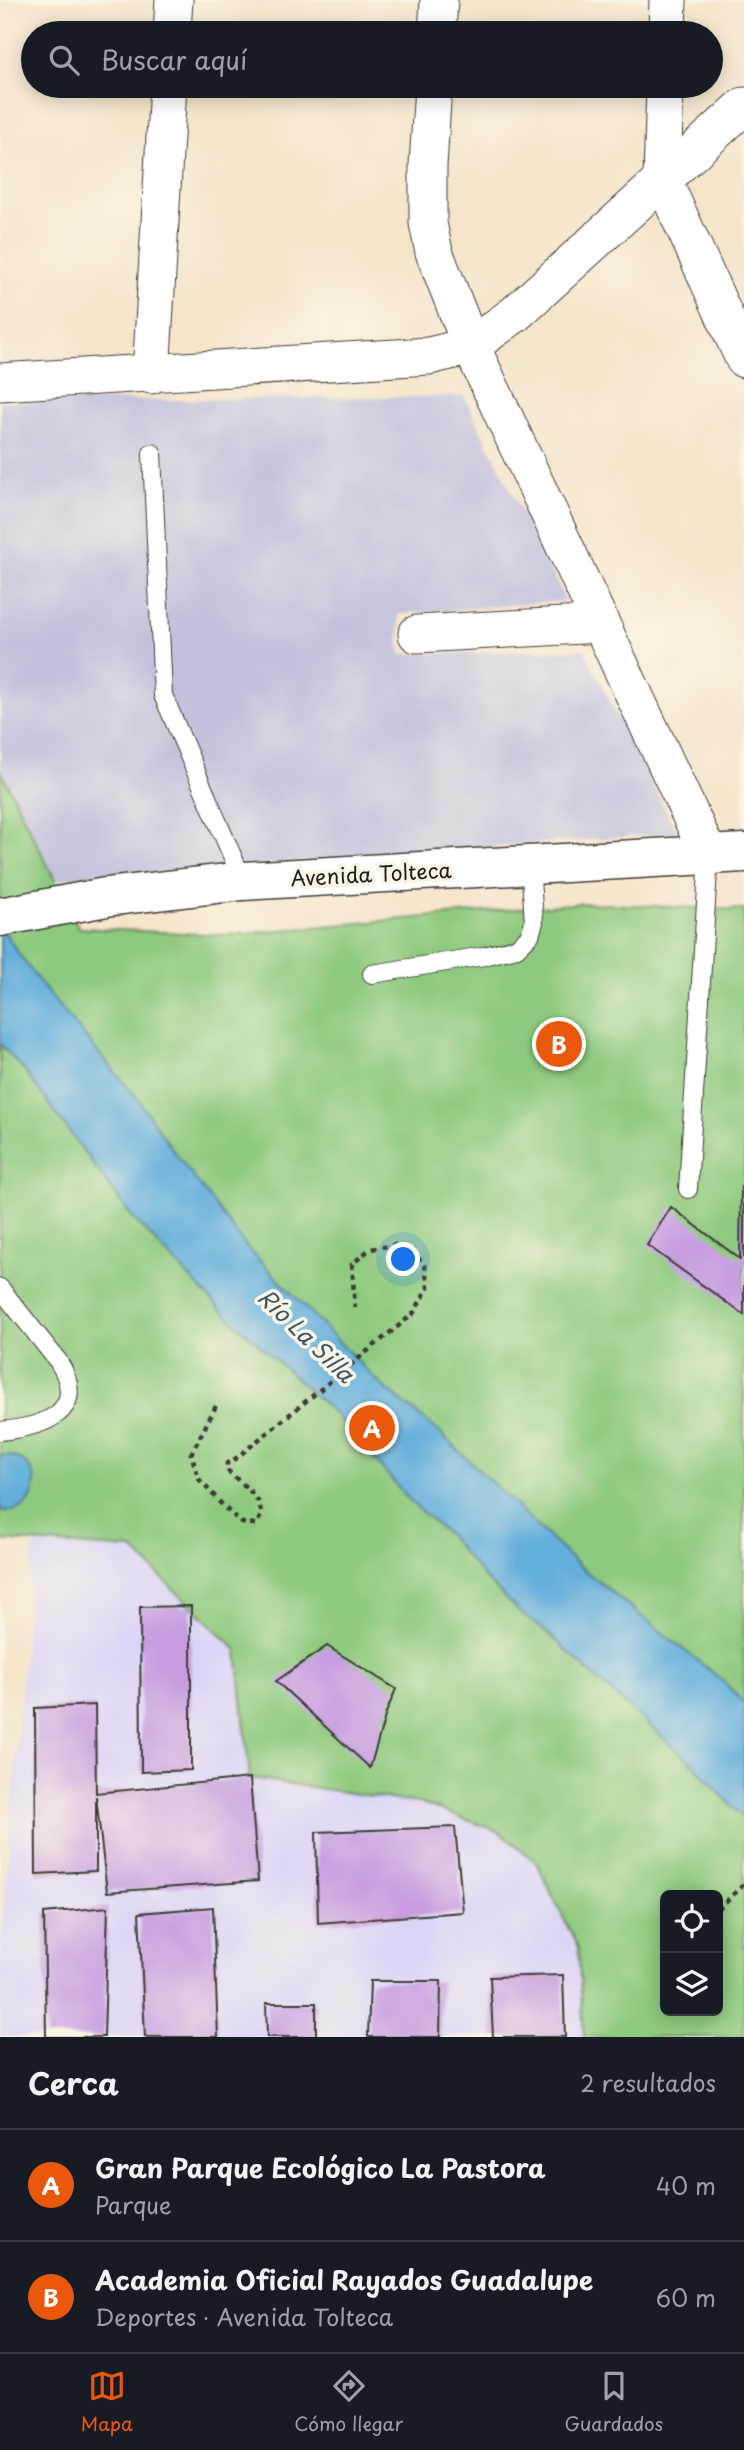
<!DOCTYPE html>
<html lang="es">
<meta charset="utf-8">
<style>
body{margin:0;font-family:"Playpen Sans",sans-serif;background:#20242c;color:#f1f3f6}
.controls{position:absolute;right:21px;bottom:21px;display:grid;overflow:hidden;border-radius:10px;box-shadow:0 4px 18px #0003}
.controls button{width:63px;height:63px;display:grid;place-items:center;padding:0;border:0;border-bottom:2px solid #363941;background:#171b24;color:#f1f3f6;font:35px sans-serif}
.you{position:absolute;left:404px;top:1260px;width:24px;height:24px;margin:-18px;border:5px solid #fff;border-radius:50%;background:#1a73e8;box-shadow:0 0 0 10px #1a73e833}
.badge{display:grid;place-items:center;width:46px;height:46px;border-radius:50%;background:#ea580c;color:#fff;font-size:23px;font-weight:700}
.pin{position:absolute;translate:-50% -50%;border:4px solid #fff;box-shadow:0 2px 7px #0006}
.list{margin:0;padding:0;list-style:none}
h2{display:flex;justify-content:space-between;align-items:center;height:91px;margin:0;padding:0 28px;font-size:30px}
h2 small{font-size:23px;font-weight:400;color:#9ea1a6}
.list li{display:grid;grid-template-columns:46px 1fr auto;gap:21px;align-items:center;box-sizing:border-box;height:112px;padding:0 28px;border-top:2px solid #363941}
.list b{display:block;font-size:26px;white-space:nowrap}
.list p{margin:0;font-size:23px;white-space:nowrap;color:#9ea1a6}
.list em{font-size:23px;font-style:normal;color:#9ea1a6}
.icon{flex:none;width:38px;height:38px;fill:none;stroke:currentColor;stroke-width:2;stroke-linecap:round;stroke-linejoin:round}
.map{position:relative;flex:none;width:744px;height:2037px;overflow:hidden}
.search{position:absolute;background:#171b24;box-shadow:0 4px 18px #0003;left:21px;right:21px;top:21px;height:77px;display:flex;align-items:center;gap:18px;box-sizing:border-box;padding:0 24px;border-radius:38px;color:#9ea1a6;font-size:26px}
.sheet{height:315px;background:#171b24}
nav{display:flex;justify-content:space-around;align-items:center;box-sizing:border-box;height:98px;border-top:2px solid #363941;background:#171b24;font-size:19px;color:#9ea1a6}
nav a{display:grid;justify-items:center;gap:4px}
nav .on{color:#ea580c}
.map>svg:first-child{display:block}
</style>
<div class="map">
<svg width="744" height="2037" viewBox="0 0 744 2037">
<rect width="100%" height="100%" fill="#fcf5e5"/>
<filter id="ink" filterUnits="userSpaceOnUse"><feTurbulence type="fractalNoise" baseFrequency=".0143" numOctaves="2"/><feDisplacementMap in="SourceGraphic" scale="14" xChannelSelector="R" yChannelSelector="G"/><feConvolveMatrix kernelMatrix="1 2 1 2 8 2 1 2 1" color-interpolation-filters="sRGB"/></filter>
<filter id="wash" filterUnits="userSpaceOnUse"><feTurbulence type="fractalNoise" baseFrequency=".00686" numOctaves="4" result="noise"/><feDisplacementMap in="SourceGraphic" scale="28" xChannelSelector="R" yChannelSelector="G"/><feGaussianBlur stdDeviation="1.57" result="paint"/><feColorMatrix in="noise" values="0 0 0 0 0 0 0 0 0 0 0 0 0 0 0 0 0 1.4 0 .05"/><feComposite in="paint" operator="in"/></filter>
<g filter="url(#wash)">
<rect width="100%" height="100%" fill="#f5e5cb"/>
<path fill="#dcd6f6" d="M 33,1543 L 132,1548 L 237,1650 L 251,1778 L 424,1804 L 500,1831 L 537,1863 L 578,1948 L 584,2037 L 0,2037 L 0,1952 Z"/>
<path fill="#c2c2dc" d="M 464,396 L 566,601 L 399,614 L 400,654 L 584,650 L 677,833 L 56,880 L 0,770 L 0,402 Z"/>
<path fill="#8dc97e" stroke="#54724d" stroke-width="2" fill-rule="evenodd" d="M 0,770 L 79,928 L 224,935 L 582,903 L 744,910 L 744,2037 L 584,2037 L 578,1948 L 537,1863 L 500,1832 L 424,1804 L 250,1778 L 237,1650 L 132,1549 L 0,1540 ZM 665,1895 L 718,1895 L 718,2011 L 665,2011 Z"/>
<path fill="#64afdc" stroke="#40667c" stroke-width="2" d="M 0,925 L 18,953 L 47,992 L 137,1098 L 173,1150 L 245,1245 L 379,1383 L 437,1430 L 578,1565 L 723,1681 L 744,1703 L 744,1819 L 693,1764 L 591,1674 L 549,1634 L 520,1613 L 483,1576 L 449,1536 L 414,1505 L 334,1413 L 220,1309 L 133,1218 L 23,1069 L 0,1044 Z
M 5,1455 C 50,1460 40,1519 0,1510 L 0,1456 Z"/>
<g id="blocks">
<path fill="#c69ee0" d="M 741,1187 L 744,1187 L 744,1315 L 647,1245 L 671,1207 L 740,1259 Z
M 191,1606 L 191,1770 L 141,1772 L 140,1607 Z
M 327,1646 L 396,1689 L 386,1713 L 370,1768 L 276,1681 Z
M 95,1705 L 96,1793 L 250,1778 L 258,1881 L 107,1892 L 96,1796 L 96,1871 L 36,1874 L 35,1708 Z
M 455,1827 L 463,1912 L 318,1923 L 316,1832 Z
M 108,1907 L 104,2037 L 46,2037 L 44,1913 Z
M 213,1907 L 218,2037 L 145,2037 L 139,1913 Z
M 563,1975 L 565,2037 L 493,2037 L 490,1977 Z
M 370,1981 L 441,1981 L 440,2037 L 368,2037 Z
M 266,2003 L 316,2003 L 316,2037 L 267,2037 Z"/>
</g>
</g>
<g filter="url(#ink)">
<use href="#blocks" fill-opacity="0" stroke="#3d3a36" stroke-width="2"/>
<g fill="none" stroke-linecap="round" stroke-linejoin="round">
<g stroke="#3d3a36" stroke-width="20">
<path id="service" d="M 152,453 L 163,695 L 243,881
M 372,974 L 484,956 L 517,948 L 530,935 L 534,922 L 530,864
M 688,1189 L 709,855
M 0,1288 L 58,1361 C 91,1413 42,1427 0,1431"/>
</g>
<g stroke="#3d3a36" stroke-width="39">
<path id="minor" d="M 172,33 L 174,0
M 437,33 L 439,0
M 667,33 L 668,0
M 433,86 L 428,166 L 428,223 L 434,252 L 471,346 L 709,855
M 665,86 L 662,178 L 744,359
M 151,375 L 168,86
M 0,382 L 429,356 L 471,346 L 515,314 L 744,106
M 417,634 L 601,624"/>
</g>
<g stroke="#3d3a36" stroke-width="41">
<path id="tertiary" d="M 0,917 L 106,897 L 243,881 L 744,853"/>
</g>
<path stroke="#3d3a36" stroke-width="4.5" stroke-dasharray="5 5" stroke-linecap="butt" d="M 216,1406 L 191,1454 L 199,1479 L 225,1508 L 242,1523 L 256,1524 L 262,1514 L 258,1501 L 250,1491 L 226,1469 L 227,1463 L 235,1459 L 413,1314 L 428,1288 L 425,1267 L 413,1251 L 395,1245 L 370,1249 L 352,1264 L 355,1308
M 718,1909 L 744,1884"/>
<use href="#service" stroke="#fff" stroke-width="18"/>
<use href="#minor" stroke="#fff" stroke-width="37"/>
<use href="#tertiary" stroke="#fff" stroke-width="38"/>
</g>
</g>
<g text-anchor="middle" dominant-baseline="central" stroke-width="7" stroke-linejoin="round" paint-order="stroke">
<g font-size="21" fill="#1c1c1c" stroke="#fcf5e5">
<text transform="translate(371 873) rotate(-3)">Avenida Tolteca</text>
</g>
<g font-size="23" font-style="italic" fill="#395769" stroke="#fcf5e5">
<text transform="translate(307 1335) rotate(44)">Río La Silla</text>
</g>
</g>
</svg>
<div class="controls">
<button><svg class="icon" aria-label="locate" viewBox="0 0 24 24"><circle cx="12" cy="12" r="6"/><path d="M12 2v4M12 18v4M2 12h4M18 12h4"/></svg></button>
<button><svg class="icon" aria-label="layers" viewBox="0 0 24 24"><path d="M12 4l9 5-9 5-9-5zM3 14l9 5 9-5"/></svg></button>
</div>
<div class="you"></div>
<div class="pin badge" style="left:372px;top:1428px">A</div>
<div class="pin badge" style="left:559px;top:1044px">B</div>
<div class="search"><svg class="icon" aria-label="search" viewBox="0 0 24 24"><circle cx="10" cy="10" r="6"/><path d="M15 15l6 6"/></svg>Buscar aquí</div>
</div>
<section class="sheet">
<h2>Cerca<small>2 resultados</small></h2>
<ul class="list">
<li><span class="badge">A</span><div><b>Gran Parque Ecológico La Pastora</b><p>Parque</p></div><em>40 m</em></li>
<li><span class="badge">B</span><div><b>Academia Oficial Rayados Guadalupe</b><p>Deportes · Avenida Tolteca</p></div><em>60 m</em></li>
</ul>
</section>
<nav>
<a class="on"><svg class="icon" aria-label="map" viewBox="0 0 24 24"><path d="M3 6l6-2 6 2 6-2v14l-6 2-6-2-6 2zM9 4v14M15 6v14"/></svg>Mapa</a>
<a><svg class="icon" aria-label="directions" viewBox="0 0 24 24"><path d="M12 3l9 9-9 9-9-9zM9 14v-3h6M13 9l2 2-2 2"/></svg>Cómo llegar</a>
<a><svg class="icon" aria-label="saved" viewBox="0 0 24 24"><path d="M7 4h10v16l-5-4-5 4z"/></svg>Guardados</a>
</nav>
